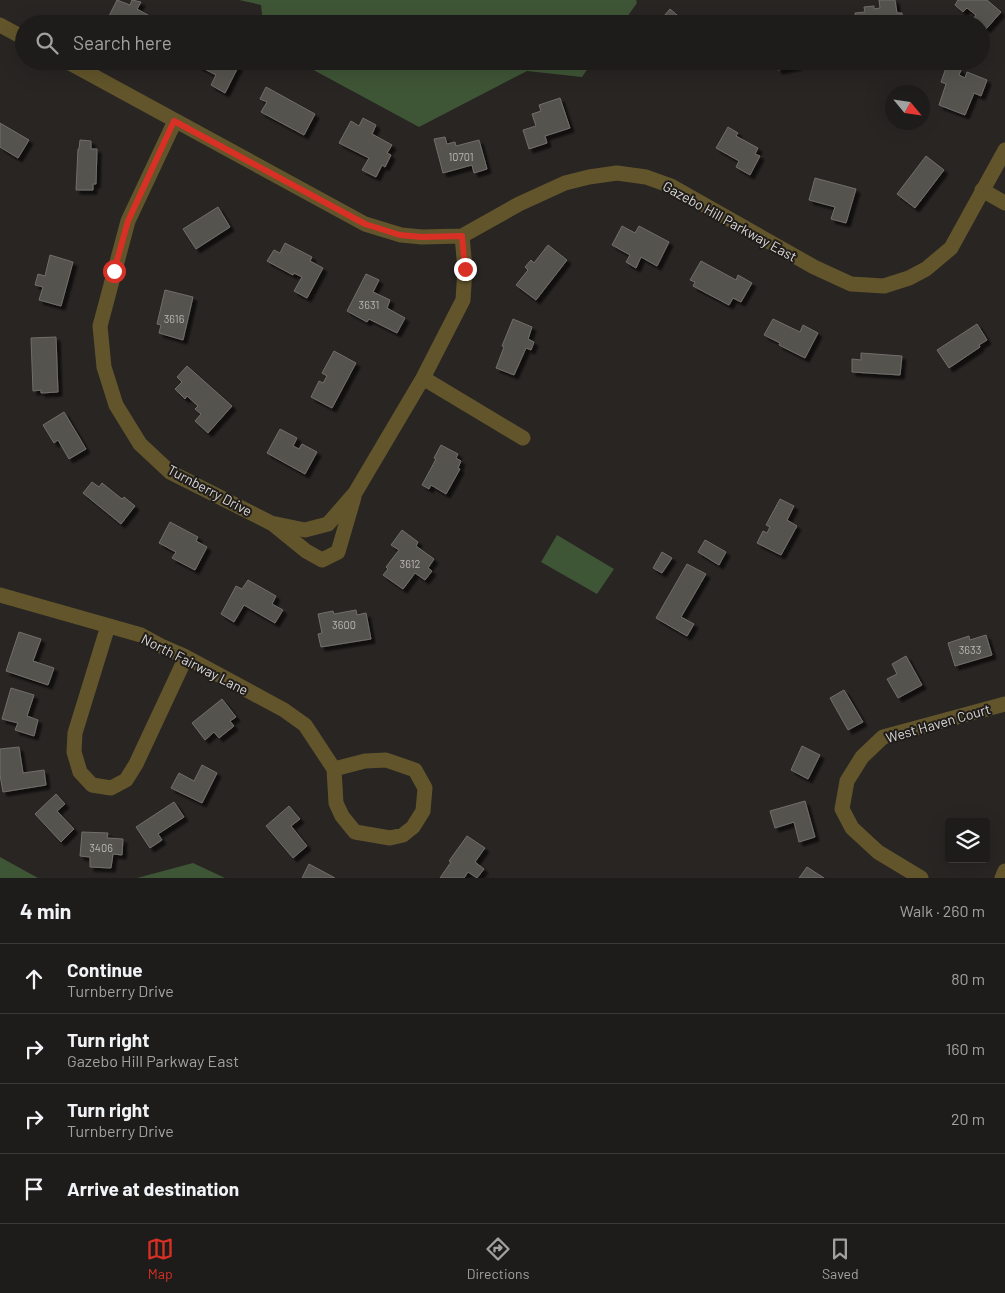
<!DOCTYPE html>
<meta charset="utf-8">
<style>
body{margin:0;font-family:Barlow,sans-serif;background:#262523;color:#f1f3f6}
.controls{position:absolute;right:15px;bottom:15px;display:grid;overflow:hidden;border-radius:5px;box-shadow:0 5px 20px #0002}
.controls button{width:45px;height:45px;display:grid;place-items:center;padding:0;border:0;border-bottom:1px solid #3c3a39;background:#1e1c1a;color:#f1f3f6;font:25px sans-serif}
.compass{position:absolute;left:885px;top:85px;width:45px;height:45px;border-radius:50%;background:#1e1c1a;box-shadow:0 5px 20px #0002;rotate:119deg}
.stop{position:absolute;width:15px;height:15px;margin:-11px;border:4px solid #d93025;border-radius:50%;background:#fff}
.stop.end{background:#d93025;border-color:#fff;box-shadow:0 1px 5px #0008}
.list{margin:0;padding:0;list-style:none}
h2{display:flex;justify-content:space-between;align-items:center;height:65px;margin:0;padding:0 20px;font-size:21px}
h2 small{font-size:16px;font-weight:400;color:#a1a1a2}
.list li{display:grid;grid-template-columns:32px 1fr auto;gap:15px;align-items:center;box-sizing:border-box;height:70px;padding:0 20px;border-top:1px solid #3c3a39}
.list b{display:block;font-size:19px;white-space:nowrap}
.list p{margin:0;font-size:16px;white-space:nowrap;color:#a1a1a2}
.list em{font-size:16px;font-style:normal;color:#a1a1a2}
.icon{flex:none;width:28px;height:28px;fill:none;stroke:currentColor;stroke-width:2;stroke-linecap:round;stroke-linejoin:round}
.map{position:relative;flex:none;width:1005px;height:878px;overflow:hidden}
.search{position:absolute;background:#1e1c1a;box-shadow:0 5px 20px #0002;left:15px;right:15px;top:15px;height:55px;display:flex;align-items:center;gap:12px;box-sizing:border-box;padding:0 18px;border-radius:28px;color:#a1a1a2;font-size:19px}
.sheet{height:345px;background:#1e1c1a}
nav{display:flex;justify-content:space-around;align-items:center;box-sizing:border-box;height:70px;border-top:1px solid #3c3a39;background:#1e1c1a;font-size:14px;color:#a1a1a2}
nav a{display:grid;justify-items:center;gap:2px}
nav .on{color:#d93025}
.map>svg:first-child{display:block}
</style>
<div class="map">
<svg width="1005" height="878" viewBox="0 0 1005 878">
<defs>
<filter id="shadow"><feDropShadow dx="4" dy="4" stdDeviation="1" flood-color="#0009"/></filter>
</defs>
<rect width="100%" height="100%" fill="#282523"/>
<path fill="#3f5636" d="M 239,0 L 636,0 L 637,3 L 622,24 L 263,24 L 261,5 Z
M 267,61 L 593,61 L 582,77 L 527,71 L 419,127 L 308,67 L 267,63 Z
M 557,535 L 614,569 L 597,594 L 541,562 Z
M 0,857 L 38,878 L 0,878 Z
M 193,863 L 225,878 L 137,878 Z"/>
<path fill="#54524e" stroke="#716f6b" filter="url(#shadow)" d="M 117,0 L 130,5 L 132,0 L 141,2 L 137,9 L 157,20 L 155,24 L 117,24 L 108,18 Z
M 879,0 L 895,0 L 897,13 L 902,13 L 903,24 L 856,24 L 855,13 L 865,12 L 864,7 L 874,6 L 874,9 L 880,8 Z
M 958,0 L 987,0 L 1001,12 L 986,29 L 974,18 L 976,15 L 967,8 L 963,12 L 955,5 Z
M 670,9 L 683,20 L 681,22 L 684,24 L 657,24 Z
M 193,61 L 236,61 L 240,63 L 225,93 L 211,85 L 216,75 L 193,63 Z
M 776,61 L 809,61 L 797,64 L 798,66 L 778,70 Z
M 947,65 L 961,70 L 959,75 L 965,78 L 967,72 L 987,80 L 981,96 L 974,93 L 965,115 L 939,105 L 946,84 L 941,82 Z
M 266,87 L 315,114 L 304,135 L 261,112 L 267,102 L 260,99 Z
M 560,98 L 570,128 L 545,136 L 547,143 L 529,149 L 523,130 L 536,126 L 532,114 L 541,111 L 539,105 Z
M 363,118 L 376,125 L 372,134 L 392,145 L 387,153 L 391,155 L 385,167 L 382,165 L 376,177 L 362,170 L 369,158 L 339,143 L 351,121 L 359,126 Z
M 0,123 L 29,140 L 18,158 L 0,147 Z
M 728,127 L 738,133 L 736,136 L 758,148 L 755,154 L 760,156 L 750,175 L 736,167 L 739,161 L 716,148 Z
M 445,137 L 447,144 L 455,142 L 456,146 L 479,140 L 487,169 L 474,173 L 472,165 L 443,173 L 434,139 Z
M 80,140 L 91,141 L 91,149 L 97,149 L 96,184 L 93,184 L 93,190 L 76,190 L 78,149 L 79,149 Z
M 926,156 L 944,170 L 915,208 L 897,194 Z
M 815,178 L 856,189 L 846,223 L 831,219 L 835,207 L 809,200 Z
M 218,207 L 230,227 L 196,249 L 183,229 Z
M 622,226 L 635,233 L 639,226 L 669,242 L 657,266 L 641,257 L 636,268 L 626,262 L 630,255 L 612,245 Z
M 285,243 L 312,257 L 310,261 L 323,268 L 307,298 L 294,291 L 302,277 L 294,273 L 293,275 L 267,261 L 274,250 L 280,253 Z
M 548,245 L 567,260 L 536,300 L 516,285 L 528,270 L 525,267 L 531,260 L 534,263 Z
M 50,255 L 73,262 L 61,306 L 39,300 L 43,287 L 35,285 L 38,274 L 45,276 Z
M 701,261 L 736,280 L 738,275 L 752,283 L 741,302 L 733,298 L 729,305 L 693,286 L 695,282 L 690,280 Z
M 366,274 L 379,280 L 373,292 L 390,300 L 387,308 L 405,318 L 397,333 L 369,319 L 367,322 L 347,311 Z
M 165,290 L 193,297 L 183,340 L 159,333 L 161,325 L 157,324 Z
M 513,319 L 532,327 L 528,339 L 534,342 L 531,350 L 526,348 L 514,375 L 496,368 L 504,347 L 502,346 Z
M 773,319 L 800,332 L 803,325 L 818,333 L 805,358 L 779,345 L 780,343 L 764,335 Z
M 977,324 L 987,340 L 979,345 L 980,347 L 949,368 L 937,350 Z
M 56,337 L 58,392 L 41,393 L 41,390 L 33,391 L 31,338 Z
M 334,351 L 356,363 L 332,408 L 311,397 L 319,381 L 323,383 L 327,376 L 322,373 Z
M 861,353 L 902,356 L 900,375 L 852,372 L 852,359 L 861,360 Z
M 187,366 L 232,406 L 208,433 L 195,421 L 201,414 L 195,409 L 198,406 L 187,396 L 185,399 L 175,389 L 182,382 L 177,377 Z
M 64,412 L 86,449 L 69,459 L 58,440 L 54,443 L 43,425 Z
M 280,429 L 297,438 L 293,446 L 299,449 L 302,444 L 317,452 L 305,474 L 267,453 Z
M 441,445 L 458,454 L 456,458 L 461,461 L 458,468 L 460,469 L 446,494 L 431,485 L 429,489 L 422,485 L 436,459 L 434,458 Z
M 92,482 L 99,487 L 102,483 L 122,499 L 124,497 L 135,506 L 121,524 L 83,493 Z
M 780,499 L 794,506 L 787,520 L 797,526 L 781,555 L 757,543 L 763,531 L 767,533 L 770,527 L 766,525 Z
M 170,522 L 198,537 L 196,541 L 207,547 L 195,570 L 172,558 L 176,552 L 159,543 Z
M 402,530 L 418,542 L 416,546 L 434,559 L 428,568 L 432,571 L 425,580 L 415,573 L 403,589 L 383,575 L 388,569 L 386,567 L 399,550 L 391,545 Z
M 705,540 L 726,552 L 719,565 L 698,552 Z
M 662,552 L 672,558 L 662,573 L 653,568 Z
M 687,564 L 706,574 L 681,617 L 694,624 L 687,636 L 656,618 Z
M 248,580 L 276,596 L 272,604 L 283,610 L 275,623 L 244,605 L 234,622 L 221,614 L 236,586 L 242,589 Z
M 356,610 L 357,615 L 366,613 L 371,639 L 321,647 L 318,634 L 322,633 L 318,614 L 333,611 L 334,614 Z
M 19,632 L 41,639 L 33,661 L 54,668 L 48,685 L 6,671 Z
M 986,635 L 992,655 L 955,666 L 948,643 L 969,636 L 970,640 Z
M 906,656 L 922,685 L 898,698 L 887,679 L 897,674 L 892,664 Z
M 11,688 L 34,695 L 27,716 L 38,720 L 34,736 L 15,730 L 18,723 L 2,719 Z
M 844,690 L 863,722 L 848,730 L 830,698 Z
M 222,699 L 236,717 L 230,721 L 234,726 L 219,738 L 214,732 L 205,740 L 192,723 Z
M 802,746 L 820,755 L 808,779 L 791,770 Z
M 19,747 L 23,773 L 44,770 L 46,785 L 3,792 L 0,775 L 0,749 Z
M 202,765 L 217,773 L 202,803 L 171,788 L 179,773 L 194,781 Z
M 56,794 L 65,804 L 57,811 L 74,829 L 61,842 L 35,814 Z
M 805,801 L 815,837 L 799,842 L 794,822 L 775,828 L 770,811 Z
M 174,802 L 184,817 L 158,834 L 162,840 L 150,848 L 136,827 Z
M 289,806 L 300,819 L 291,826 L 307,846 L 293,858 L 266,826 Z
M 82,832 L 108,833 L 107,838 L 123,839 L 122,855 L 113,854 L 111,868 L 90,867 L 90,857 L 80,856 Z
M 467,836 L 485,848 L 475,862 L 484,869 L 477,878 L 468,872 L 464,878 L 440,878 L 451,862 L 449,861 Z
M 309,864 L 335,878 L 302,878 Z
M 807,867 L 824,878 L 799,878 Z"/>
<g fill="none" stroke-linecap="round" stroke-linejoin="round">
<path stroke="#62552b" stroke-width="15" d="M 0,25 L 24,38
M 66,61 L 365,224 L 401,235 L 422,237 L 462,236 L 519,204 L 565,183 L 589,177 L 617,173 L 646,177 L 671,186 L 814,267 L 851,284 L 884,286 L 909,278 L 926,269 L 951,248 L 1005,150
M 175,121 L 128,221 L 100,326 L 104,367 L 116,405 L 140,444 L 170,472 L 271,523 L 305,530 L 328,524 L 355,493 L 423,378 L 463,300 L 465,269 L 462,236
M 982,190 L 1005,203
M 423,378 L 523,438
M 274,525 L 306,551 L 322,560 L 338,552 L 354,497
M 0,595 L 141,635 L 163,647 L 186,657 L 284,710 L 305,725 L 334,769 L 336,803 L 342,816 L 355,832 L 390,838 L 403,835 L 413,827 L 423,811 L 425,788 L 415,770 L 386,760 L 365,761 L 334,769
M 108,626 L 75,733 L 74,752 L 80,772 L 92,785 L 111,788 L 126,780 L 136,764 L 186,657
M 921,878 L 878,852 L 852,828 L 842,809 L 847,781 L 862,757 L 883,737 L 1005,704
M 1002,878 L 1005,871"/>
</g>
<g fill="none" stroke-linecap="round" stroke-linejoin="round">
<path stroke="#d93025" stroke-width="6" d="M 114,271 L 128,221 L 174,121 L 365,224 L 400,235 L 422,237 L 462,236 L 465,269"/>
</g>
<g text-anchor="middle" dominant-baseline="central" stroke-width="4" stroke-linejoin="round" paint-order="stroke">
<g font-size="11" fill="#b8b6b4">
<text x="461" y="156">10701</text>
<text x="369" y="304">3631</text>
<text x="174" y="318">3616</text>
<text x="410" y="563">3612</text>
<text x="344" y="624">3600</text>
<text x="970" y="649">3633</text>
<text x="101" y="847">3406</text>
</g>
<g font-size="14" fill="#d9d7d6" stroke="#1f1c19">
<text transform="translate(730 221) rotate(29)">Gazebo Hill Parkway East</text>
<text transform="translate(210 490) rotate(28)">Turnberry Drive</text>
<text transform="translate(195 664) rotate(27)">North Fairway Lane</text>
<text transform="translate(938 723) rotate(-16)">West Haven Court</text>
</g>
</g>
</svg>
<div class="controls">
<button><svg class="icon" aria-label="layers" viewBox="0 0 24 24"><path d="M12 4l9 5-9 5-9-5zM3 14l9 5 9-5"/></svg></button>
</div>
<svg class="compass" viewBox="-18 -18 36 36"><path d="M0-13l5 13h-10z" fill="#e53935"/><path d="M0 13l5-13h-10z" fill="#a1a1a2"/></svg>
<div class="stop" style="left:114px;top:271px"></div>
<div class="stop end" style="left:465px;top:269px"></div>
<div class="search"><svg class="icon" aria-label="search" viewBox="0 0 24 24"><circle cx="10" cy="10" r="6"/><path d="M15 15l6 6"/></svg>Search here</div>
</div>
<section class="sheet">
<h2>4 min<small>Walk · 260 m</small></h2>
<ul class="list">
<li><svg class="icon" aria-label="ahead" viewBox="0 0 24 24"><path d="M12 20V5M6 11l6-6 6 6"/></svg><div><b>Continue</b><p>Turnberry Drive</p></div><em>80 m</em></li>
<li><svg class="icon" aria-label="right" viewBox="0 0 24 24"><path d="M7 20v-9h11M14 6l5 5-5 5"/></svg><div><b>Turn right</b><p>Gazebo Hill Parkway East</p></div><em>160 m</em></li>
<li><svg class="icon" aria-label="right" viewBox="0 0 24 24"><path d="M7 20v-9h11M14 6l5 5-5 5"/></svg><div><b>Turn right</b><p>Turnberry Drive</p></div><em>20 m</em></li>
<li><svg class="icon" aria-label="arrive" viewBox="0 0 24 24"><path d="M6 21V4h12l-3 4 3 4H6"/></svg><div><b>Arrive at destination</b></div></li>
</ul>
</section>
<nav>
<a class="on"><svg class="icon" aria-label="map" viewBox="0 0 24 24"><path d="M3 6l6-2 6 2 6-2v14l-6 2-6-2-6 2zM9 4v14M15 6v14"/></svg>Map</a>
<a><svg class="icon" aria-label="directions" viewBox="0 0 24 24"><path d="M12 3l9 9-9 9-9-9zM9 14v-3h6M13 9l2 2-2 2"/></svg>Directions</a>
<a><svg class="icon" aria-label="saved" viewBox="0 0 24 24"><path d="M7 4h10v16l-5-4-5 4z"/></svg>Saved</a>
</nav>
